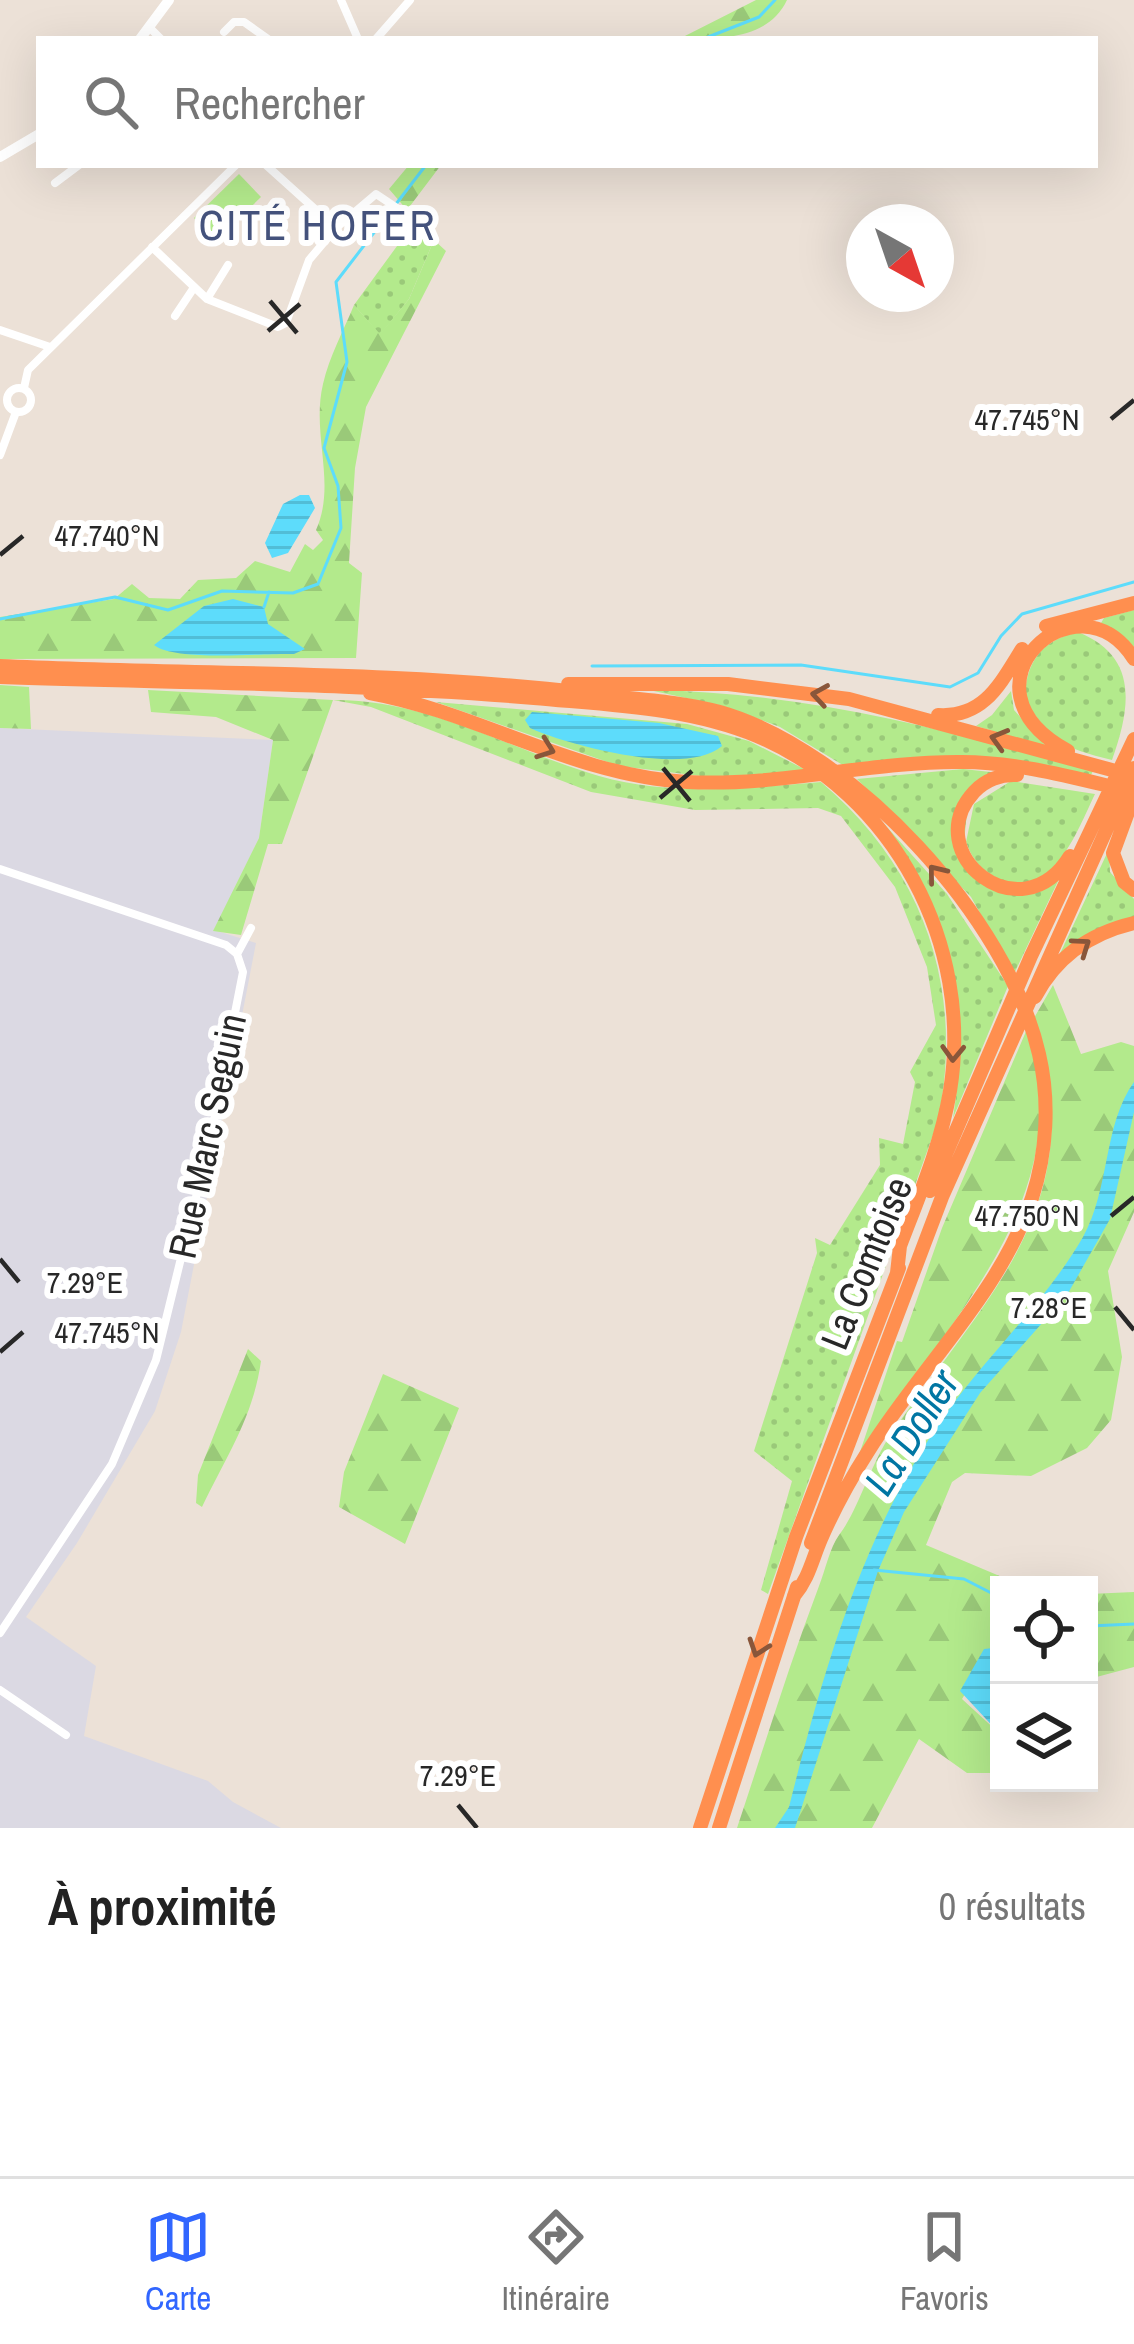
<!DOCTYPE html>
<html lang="fr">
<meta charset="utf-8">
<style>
body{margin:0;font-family:"Archivo Narrow",sans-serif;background:#f2f2f2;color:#222}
.controls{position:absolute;right:36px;bottom:36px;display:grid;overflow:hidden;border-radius:0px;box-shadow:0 12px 48px #0002}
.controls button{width:108px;height:108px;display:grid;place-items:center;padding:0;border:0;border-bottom:3px solid #e0e0e0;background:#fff;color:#222;font:60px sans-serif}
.compass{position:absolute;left:846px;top:204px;width:108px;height:108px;border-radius:50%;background:#fff;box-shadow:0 12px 48px #0002;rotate:140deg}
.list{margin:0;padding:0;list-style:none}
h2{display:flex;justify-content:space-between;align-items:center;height:156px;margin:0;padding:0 48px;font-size:51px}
h2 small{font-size:39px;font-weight:400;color:#767676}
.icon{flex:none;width:66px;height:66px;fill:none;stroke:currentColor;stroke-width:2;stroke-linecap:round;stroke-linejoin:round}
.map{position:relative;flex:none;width:1134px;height:1828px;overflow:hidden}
.search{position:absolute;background:#fff;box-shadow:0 12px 48px #0002;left:36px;right:36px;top:36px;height:132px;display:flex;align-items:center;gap:30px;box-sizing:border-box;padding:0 42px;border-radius:0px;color:#767676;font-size:45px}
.sheet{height:348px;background:#fff}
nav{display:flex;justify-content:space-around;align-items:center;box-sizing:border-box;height:168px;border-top:3px solid #e0e0e0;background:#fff;font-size:33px;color:#767676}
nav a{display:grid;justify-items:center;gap:6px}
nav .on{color:#3166ff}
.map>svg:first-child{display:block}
</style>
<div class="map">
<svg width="1134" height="1828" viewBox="0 0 1134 1828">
<defs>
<pattern id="grass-dots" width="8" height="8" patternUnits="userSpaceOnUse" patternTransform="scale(3)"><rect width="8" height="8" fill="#b3ea8c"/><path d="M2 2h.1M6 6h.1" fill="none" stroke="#9ac979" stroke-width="1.8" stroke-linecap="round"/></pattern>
<pattern id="forest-firs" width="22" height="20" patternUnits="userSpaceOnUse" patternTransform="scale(3)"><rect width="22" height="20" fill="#b3ea8c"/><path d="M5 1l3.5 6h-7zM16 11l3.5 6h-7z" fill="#9ac979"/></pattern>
<pattern id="water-rules" width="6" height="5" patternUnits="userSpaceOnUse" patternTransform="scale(3)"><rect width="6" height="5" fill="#5ddcfb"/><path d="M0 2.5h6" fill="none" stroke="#51bdd7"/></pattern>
</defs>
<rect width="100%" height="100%" fill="#ece1d7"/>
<path fill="#dbd9e3" d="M 0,728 L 273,740 L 259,838 L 214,930 L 256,943 L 181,1332 L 155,1411 L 77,1543 L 26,1617 L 96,1666 L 84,1736 L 208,1781 L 233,1802 L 281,1828 L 0,1828 Z"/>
<path fill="url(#grass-dots)" d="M 416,220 L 434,240 L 409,299 L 380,335 L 354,305 Z
M 1134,610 L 1134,647 L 1101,623 L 1104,618 Z
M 1078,632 C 1134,655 1134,699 1112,760 C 1063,748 1052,742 1025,700 C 1025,662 1042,640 1078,632 Z
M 649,690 C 803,692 945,729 1093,771 L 1090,777 L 997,759 L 846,767 L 780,727 L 723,706 Z
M 1011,691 L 1014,710 L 1047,747 L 976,726 L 992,715 Z
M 333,700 C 429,699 510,750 599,776 C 673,797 747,788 821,782 C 924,869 965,989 938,1121 L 768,1594 L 761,1590 L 792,1481 L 754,1451 L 817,1253 L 815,1238 L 830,1245 L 880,1165 L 879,1138 L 903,1144 L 915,1082 L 910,1072 L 936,1025 L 927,967 L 895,887 L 841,816 L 818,808 L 695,810 L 591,792 L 371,707 Z
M 436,702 L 687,724 L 749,741 L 808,771 L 725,779 L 619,766 Z
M 963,769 L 1000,773 L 969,791 L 962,863 C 990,900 1022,899 1060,877 L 1014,974 L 971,897 L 857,779 Z
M 1011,781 L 1095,794 C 1077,831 1052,904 997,878 C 981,870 972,859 966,842 L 974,804 Z
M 877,816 L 947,894 L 1008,986 L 953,1118 C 972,995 951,916 877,816 Z
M 1109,849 L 1110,872 L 1134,899 L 1134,918 L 1057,960 Z"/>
<path fill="url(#forest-firs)" d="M 756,0 L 787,0 C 768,41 716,39 679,39 Z
M 409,165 L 441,165 L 407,210 L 389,189 Z
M 434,240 L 446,251 L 366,407 L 355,468 L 349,563 L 362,573 L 356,658 L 0,659 L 0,617 L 114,599 L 132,584 L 149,598 L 180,599 L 198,580 L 236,578 L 255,561 L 290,572 L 305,544 L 313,550 L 323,540 L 316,530 C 337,483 311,435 323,384 C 329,357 344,330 354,305 L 380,334 L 409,299 Z
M 0,685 L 29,687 L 31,729 L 0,728 Z
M 148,690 L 333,700 L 282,844 L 268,844 L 241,935 L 213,931 L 259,838 L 273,740 L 216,717 L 151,712 Z
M 1053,985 L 1081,1054 L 1121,1042 L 1134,1046 L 1134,1212 L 1108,1271 L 1122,1357 L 1111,1420 L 1087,1448 L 1031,1476 L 965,1473 L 952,1482 L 926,1545 L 1021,1585 L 999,1585 L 999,1654 L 993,1648 L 962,1699 L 999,1733 L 999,1773 L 967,1773 L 919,1739 L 872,1828 L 737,1828 C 764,1747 789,1665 819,1586 C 825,1571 830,1547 839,1535 C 858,1511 870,1465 891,1434 C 989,1292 1094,1204 1034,1018 Z
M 1027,1029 C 1085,1202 936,1329 856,1464 L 897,1341 L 902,1342 L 942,1228 Z
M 248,1349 L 261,1361 C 253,1418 226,1457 202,1507 L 196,1503 L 198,1475 Z
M 383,1374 L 459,1408 L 405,1544 L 339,1507 L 344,1472 Z
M 1134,1592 L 1134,1667 L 1089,1679 L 1089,1594 Z"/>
<path fill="#b3ea8c" d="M 239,174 L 261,197 L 216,241 L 194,218 Z"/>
<path fill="url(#water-rules)" d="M 300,495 L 309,495 L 315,508 L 288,553 L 272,558 L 265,543 L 283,504 Z
M 233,599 L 264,607 L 268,624 L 305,649 L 294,654 C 262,653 176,662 154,645 L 204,606 Z
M 532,712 L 659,723 L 718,736 L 722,746 C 687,777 570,746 530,728 L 525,720 Z
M 1134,1082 L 1134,1112 L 1110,1219 L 1067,1295 L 980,1393 L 904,1512 L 878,1571 L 795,1828 L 775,1828 L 789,1807 C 823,1672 860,1542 938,1425 C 983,1358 1043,1306 1083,1237 C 1110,1189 1103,1125 1134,1082 Z
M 993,1648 L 999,1654 L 999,1733 L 960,1691 L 984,1649 Z"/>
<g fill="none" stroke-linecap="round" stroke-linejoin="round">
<path stroke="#5ddcfb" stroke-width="3" d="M 703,39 L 759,17 L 775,0
M 264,607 L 269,592
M 0,619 L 115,597 L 168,610 L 222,591 L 293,593 L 318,584 L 341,528 L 338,486 L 324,448 L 347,362 L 336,282 L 426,165
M 592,666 L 801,665 L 950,687 L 978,673 L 1001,636 L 1022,614 L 1134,582
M 874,1570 L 964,1579 L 999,1597
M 1089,1626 L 1134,1624"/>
<path stroke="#fff" stroke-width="8" d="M 341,0 L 358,39
M 149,27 L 161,39
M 224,32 L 234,22 L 244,22 L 268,39
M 376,39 L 410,0
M 266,165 L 336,228 L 376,194 L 412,218
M 55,183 L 79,165
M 152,247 L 207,299 L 278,327 L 286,323 L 309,260 L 336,228
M 207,299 L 228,265
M 175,316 L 193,289
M 0,330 L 50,347
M7 400a12 12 0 1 1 24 0a12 12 0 1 1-24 0Z
M 24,388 L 28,370 L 236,165
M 0,455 L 16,412
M 0,869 L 226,945 L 237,954
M 237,954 L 251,928
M 0,1633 L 112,1464 L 156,1360 L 210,1140 L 243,972 L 237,954
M 0,1690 L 66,1735"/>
<path stroke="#fff" stroke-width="10" d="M 140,39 L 169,0
M 0,157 L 39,134"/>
<path stroke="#ff8f4f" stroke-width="14" d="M 1046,626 L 1134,603
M 0,666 C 195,675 390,670 584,693 C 630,699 675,700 720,712 C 853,750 1008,918 1039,1054 C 1050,1101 1047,1152 1032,1198 C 1001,1292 921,1367 869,1450 C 851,1478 834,1509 821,1539 C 812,1560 809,1578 794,1596
M 0,677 C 178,683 357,683 534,698 C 609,705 687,707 757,736 C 894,794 974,945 950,1091 C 941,1145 919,1196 900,1246 L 897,1273
M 568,684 L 728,684 L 849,699 L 1123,773
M 370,693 C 479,713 575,776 687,782 C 779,787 870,761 962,762 C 1020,762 1078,779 1134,792
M 938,715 C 984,718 1000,684 1022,649
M 1068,751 C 949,687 1078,569 1134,659
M 1017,775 C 1001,774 985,780 974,792 C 918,853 1021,936 1070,856
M 1134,796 L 1113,853 L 1124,882 L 1134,890
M 1035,997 C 1056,957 1091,933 1134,923
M 930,1191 L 1031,956 L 1134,739
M 811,1543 L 942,1197 L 1134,768
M 700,1828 L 796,1537 L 899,1268
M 719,1828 L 797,1587"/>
</g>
<defs><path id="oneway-chevron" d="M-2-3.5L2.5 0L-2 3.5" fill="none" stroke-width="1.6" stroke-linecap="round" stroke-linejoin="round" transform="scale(3)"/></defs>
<g stroke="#89563a">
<use href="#oneway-chevron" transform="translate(820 695) rotate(-171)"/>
<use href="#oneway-chevron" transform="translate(999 739) rotate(-164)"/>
<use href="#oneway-chevron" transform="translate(546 749) rotate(20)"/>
<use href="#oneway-chevron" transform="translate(936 873) rotate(-129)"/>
<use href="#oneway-chevron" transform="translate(1082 946) rotate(-35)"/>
<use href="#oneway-chevron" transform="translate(953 1053) rotate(92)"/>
<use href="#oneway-chevron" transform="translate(758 1648) rotate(109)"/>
</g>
<path fill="none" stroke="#282828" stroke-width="4.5" d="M 270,301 L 297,333M 268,331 L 300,304M 1111,419 L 1134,400M 0,555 L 23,536M 663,768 L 690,801M 660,798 L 692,771M 1111,1216 L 1134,1197M 0,1259 L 19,1282M 1115,1307 L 1134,1330M 0,1352 L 23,1332M 458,1805 L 477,1828"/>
<g text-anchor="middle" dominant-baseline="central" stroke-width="12" stroke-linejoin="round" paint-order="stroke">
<g font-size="39" fill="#282828" stroke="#fff">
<text transform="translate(207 1136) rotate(-78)">Rue Marc Seguin</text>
<text transform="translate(866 1263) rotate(-68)">La Comtoise</text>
</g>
<g font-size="42" letter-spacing="3" fill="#44527c" stroke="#fff">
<text x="318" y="225">CITÉ HOFER</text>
</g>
<g font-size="42" font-style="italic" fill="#0076a3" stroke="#fff">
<text transform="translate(911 1432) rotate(-58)">La Doller</text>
</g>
</g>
<g font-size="30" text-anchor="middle" fill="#282828" stroke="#fff" stroke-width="12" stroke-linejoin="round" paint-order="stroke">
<text x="1027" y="430">47.745°N</text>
<text x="107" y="546">47.740°N</text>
<text x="1027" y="1226">47.750°N</text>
<text x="85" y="1293">7.29°E</text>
<text x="1049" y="1318">7.28°E</text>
<text x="107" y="1343">47.745°N</text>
<text x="458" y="1786">7.29°E</text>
</g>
</svg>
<div class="controls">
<button><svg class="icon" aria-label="locate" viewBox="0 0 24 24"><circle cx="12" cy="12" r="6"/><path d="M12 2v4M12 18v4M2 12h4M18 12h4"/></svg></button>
<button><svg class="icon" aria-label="layers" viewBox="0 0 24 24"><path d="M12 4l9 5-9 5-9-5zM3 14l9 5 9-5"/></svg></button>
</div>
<svg class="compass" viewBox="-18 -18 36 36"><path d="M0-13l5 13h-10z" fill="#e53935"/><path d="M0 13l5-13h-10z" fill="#767676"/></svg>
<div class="search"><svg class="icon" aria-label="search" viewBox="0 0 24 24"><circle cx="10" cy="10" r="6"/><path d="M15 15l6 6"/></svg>Rechercher</div>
</div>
<section class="sheet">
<h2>À proximité<small>0 résultats</small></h2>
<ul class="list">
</ul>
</section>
<nav>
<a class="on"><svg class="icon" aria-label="map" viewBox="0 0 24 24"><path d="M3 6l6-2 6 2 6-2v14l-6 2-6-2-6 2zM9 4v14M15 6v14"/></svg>Carte</a>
<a><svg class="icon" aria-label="directions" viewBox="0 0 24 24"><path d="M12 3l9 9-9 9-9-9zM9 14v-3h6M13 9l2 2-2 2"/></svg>Itinéraire</a>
<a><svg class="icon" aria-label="saved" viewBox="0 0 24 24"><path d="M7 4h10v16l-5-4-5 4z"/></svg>Favoris</a>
</nav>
